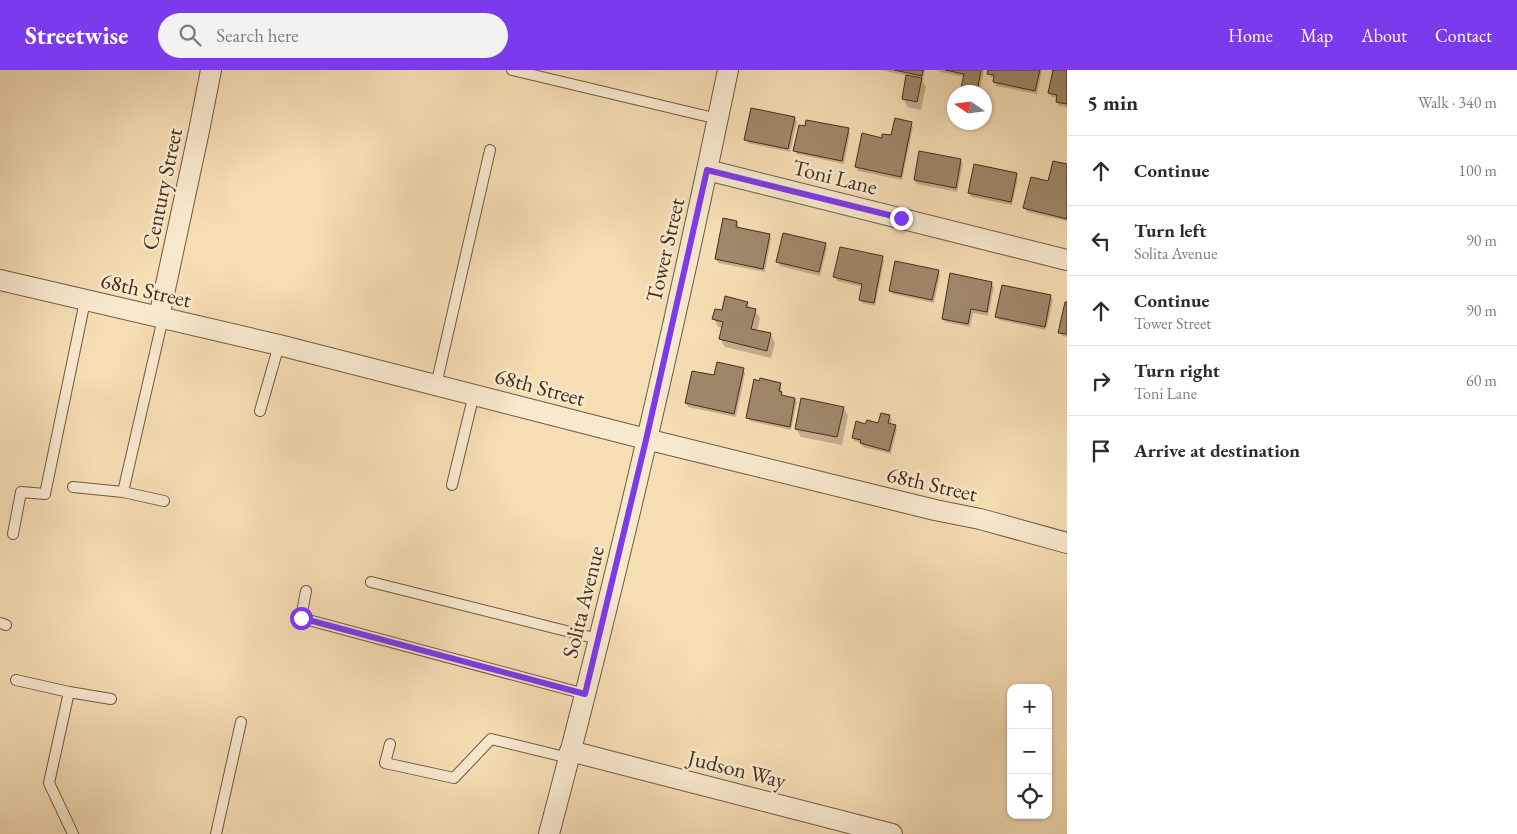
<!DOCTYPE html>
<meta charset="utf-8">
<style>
body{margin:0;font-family:"EB Garamond",serif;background:#f2f2f3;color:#2b2b33}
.controls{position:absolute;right:15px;bottom:15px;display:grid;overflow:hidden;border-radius:10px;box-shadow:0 1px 4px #0004}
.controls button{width:45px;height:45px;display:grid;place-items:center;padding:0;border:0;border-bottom:1px solid #e1e1e2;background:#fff;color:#2b2b33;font:25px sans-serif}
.compass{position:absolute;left:947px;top:15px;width:45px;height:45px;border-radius:50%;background:#fff;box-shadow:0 1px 4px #0004;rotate:283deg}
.stop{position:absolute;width:15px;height:15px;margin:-11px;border:4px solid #7c3aed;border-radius:50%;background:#fff}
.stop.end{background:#7c3aed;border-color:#fff;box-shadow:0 1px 5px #0008}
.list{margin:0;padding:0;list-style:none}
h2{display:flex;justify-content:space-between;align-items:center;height:65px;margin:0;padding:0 20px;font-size:21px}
h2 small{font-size:16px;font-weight:400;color:#7c7c81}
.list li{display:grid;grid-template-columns:32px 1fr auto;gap:15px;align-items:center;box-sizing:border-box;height:70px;padding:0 20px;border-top:1px solid #e1e1e2}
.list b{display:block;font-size:19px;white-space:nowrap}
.list p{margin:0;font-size:16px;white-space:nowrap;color:#7c7c81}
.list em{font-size:16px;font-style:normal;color:#7c7c81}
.icon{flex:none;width:28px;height:28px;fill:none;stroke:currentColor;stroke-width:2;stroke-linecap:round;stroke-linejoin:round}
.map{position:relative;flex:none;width:1067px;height:764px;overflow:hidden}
header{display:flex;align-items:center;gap:30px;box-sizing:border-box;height:70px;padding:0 25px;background:#7c3aed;color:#fff}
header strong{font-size:24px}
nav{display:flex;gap:28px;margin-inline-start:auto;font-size:18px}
.search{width:350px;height:45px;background:#f2f2f3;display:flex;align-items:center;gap:12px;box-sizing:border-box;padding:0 18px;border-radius:28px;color:#7c7c81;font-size:19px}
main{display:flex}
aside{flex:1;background:#fff}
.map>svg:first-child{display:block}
</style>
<header>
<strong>Streetwise</strong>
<div class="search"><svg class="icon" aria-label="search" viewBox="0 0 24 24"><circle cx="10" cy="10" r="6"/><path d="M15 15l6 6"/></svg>Search here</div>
<nav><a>Home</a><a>Map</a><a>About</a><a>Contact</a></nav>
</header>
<main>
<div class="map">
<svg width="1067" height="764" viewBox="0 0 1067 764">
<rect width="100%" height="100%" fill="#f5ddb4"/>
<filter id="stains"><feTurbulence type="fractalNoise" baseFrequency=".004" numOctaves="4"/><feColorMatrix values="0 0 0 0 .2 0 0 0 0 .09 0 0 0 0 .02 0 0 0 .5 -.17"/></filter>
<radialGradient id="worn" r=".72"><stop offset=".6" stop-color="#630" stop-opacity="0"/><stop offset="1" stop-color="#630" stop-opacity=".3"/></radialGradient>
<path fill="#0003" d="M 881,0 L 925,0 L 923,9 L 921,8 L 926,17 L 921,40 L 908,37 L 903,29 L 908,6 Z
M 939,0 L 984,0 L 979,22 L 965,21 L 963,17 L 965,7 L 940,2 Z
M 989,0 L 1042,0 L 1037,24 L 996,16 L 994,12 L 995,8 L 991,7 L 989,3 Z
M 1054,0 L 1067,0 L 1067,37 L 1059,36 L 1057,32 L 1058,28 L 1052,27 L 1049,23 Z
M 795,48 L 797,52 L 790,82 L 748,73 L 746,69 Z
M 911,53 L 913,57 L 902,110 L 858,101 L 856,97 L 883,69 L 892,67 Z
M 848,60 L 850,63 L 844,94 L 797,84 L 795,80 Z
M 920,82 L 960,90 L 963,94 L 957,122 L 917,114 L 915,110 Z
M 1067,96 L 1067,151 L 1027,142 L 1025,138 Z
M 1016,104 L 1018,108 L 1012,135 L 971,127 L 969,123 Z
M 737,152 L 739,156 L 738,159 L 769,165 L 771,169 L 765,202 L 718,193 L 716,189 Z
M 825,174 L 827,178 L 820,206 L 780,196 L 778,192 Z
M 882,187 L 884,191 L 875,236 L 862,233 L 860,230 L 863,217 L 837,211 L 835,207 Z
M 938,201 L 940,205 L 934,233 L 893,224 L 890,221 Z
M 991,213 L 994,217 L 988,246 L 973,243 L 970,257 L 945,252 L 943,249 Z
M 1050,226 L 1053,230 L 1046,260 L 999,250 L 996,247 Z
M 747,233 L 751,239 L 755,240 L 760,248 L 757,261 L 771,265 L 775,273 L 771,288 L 725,277 L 720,269 L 723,258 L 718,257 L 714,249 L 723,242 Z
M 1067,233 L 1067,267 L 1062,266 L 1060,262 Z
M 743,299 L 745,303 L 736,347 L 688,337 L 686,333 L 715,307 Z
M 780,314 L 783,326 L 795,329 L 797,332 L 791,360 L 750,351 L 748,348 Z
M 844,338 L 848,346 L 842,375 L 801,367 L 796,359 Z
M 889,346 L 892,350 L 890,354 L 895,356 L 897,359 L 891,384 L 863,377 L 861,373 L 855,371 L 853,368 L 866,355 L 879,354 Z"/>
<path fill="#9f896b" stroke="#412f1b" d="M 894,0 L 923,0 L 922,6 Z
M 945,0 L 981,0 L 977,21 L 961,18 L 964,4 Z
M 988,0 L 1040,0 L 1035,21 L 993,12 L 994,5 L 987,4 Z
M 1053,0 L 1067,0 L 1067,34 L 1056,32 L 1057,25 L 1048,23 Z
M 906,5 L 922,8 L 917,32 L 902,29 Z
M 751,38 L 795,47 L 788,79 L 744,70 Z
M 895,48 L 912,52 L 901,107 L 855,97 L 862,63 L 882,68 L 882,64 L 891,65 Z
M 806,50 L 849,58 L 842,91 L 793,81 L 799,55 L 805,56 Z
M 919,81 L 961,89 L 956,118 L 914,110 Z
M 1053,91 L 1067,94 L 1067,149 L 1023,138 L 1031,107 L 1048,111 Z
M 974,94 L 1017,103 L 1011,132 L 968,123 Z
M 723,148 L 737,151 L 736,157 L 770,164 L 763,199 L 715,189 Z
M 783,163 L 826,173 L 819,202 L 776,192 Z
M 840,177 L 883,186 L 874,233 L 859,230 L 862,214 L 833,207 Z
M 895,191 L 939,200 L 932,230 L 889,221 Z
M 950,203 L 992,212 L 987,242 L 971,239 L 968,254 L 942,249 Z
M 1002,215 L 1051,225 L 1045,257 L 995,247 Z
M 725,226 L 748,232 L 746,237 L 756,239 L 751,259 L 771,263 L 767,281 L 719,269 L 723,252 L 712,249 L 715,239 L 722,240 Z
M 1065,232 L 1067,232 L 1067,264 L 1058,263 Z
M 717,292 L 744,298 L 734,344 L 685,333 L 692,301 L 714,305 Z
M 760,308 L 781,313 L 779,321 L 782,322 L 781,325 L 795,328 L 790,357 L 746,348 L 754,309 L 759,311 Z
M 801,328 L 844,337 L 837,367 L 795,359 Z
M 881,343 L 890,345 L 888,353 L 896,355 L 889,381 L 860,373 L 861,370 L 852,368 L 856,351 L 865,354 L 867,350 L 878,353 Z"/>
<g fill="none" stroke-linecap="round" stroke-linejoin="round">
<g stroke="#6e5a41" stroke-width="12">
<path id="service" d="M 512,0 L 718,49
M 436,315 L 490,80
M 260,341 L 279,275
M 452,415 L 474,324
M 73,417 L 123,422 L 163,248
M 123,422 L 164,431
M 13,464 L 21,422 L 45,424 L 85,231
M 371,512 L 598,569
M 306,521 L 301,548 L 585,624
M 0,553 L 6,555
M 16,610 L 69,622
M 390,674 L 385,693 L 454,708 L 491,669 L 569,688
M 73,764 L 49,713 L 69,622 L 111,629
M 216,764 L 241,652"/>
</g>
<g stroke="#6e5a41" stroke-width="22">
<path id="minor" d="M 707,100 L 1067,190
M 0,210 L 279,275 L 646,369 L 935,440 L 980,449 L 1067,473
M 159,247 L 199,61 L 211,0
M 570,681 L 892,764
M 549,764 C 616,511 675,256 728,0"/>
</g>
<use href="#service" stroke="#f8e9ce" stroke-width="10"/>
<use href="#minor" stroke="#f8e9ce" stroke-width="20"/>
</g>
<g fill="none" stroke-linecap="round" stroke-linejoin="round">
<path stroke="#7c3aed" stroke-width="6" d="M 301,548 L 585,624 L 646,370 L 707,100 L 901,148"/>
</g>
<g text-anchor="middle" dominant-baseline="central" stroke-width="5" stroke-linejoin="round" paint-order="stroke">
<g font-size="22" fill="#412f1b" stroke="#f8e9ce">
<text transform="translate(835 107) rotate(14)">Toni Lane</text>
<text transform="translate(162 119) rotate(-78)">Century Street</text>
<text transform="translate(665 180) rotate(-77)">Tower Street</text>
<text transform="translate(146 220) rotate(13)">68th Street</text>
<text transform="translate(540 317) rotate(15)">68th Street</text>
<text transform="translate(932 414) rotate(13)">68th Street</text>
<text transform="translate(583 532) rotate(-76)">Solita Avenue</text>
<text transform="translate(737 699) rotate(14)">Judson Way</text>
</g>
</g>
<rect width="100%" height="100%" filter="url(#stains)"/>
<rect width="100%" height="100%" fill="url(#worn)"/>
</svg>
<div class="controls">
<button>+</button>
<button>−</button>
<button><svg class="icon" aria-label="locate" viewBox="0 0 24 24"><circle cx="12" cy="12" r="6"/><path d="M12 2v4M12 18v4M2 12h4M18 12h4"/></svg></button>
</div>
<svg class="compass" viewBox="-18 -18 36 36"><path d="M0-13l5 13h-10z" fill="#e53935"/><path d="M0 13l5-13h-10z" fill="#7c7c81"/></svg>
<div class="stop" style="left:301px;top:548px"></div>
<div class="stop end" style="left:901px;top:148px"></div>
</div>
<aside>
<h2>5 min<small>Walk · 340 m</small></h2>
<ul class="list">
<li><svg class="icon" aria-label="ahead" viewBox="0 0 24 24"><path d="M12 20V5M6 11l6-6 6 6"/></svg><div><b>Continue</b></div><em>100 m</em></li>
<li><svg class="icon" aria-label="left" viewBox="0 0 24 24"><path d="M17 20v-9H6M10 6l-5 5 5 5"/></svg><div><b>Turn left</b><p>Solita Avenue</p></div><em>90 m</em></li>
<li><svg class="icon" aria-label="ahead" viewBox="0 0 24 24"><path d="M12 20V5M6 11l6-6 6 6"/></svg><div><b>Continue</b><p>Tower Street</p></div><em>90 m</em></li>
<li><svg class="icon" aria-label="right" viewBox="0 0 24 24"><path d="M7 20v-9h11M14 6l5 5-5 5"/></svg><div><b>Turn right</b><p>Toni Lane</p></div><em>60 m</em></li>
<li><svg class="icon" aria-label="arrive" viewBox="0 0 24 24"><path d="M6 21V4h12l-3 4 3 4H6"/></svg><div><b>Arrive at destination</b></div></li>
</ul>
</aside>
</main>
